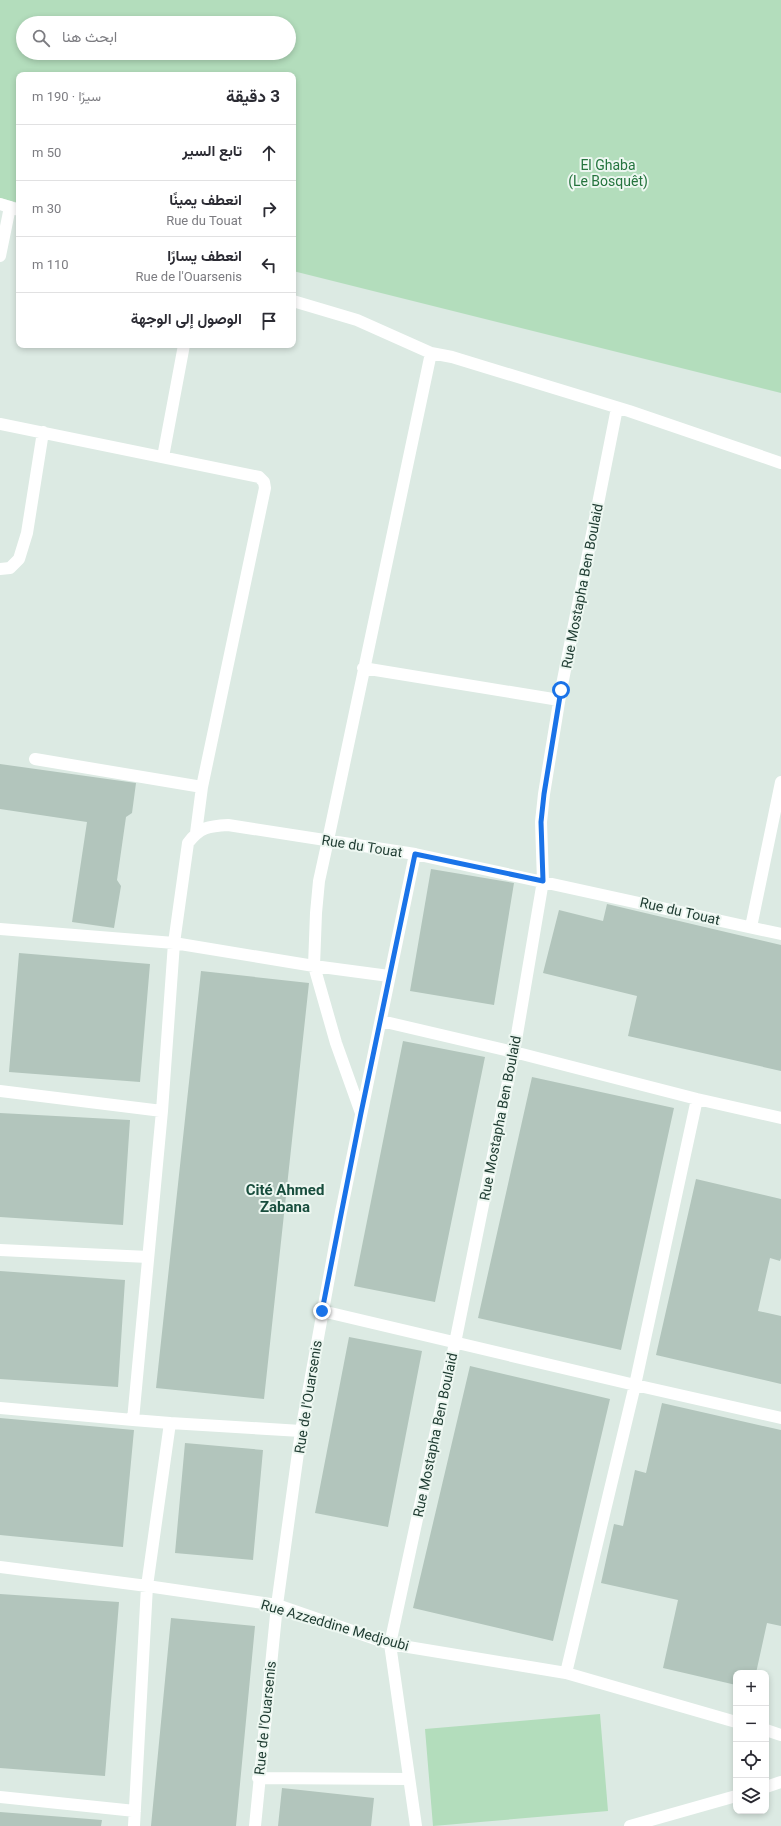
<!DOCTYPE html>
<html lang="ar">
<meta charset="utf-8">
<style>
body{margin:0;font-family:Roboto,Vazirmatn,sans-serif;background:#f2f2f3;color:#2b2b33;direction:rtl}
.controls{position:absolute;right:12px;bottom:12px;display:grid;overflow:hidden;border-radius:8px;box-shadow:0 2px 6px #0003}
.controls button{width:36px;height:36px;display:grid;place-items:center;padding:0;border:0;border-bottom:1px solid #e1e1e2;background:#fff;color:#2b2b33;font:20px sans-serif}
.stop{position:absolute;width:12px;height:12px;margin:-9px;border:3px solid #1a73e8;border-radius:50%;background:#fff}
.stop.end{background:#1a73e8;border-color:#fff;box-shadow:0 1px 4px #0008}
.list{margin:0;padding:0;list-style:none}
h2{display:flex;justify-content:space-between;align-items:center;height:52px;margin:0;padding:0 16px;font-size:17px}
h2 small{font-size:13px;font-weight:400;color:#7c7c81}
.list li{display:grid;grid-template-columns:26px 1fr auto;gap:12px;align-items:center;box-sizing:border-box;height:56px;padding:0 16px;border-top:1px solid #e1e1e2}
.list b{display:block;font-size:15px;white-space:nowrap}
.list p{margin:0;font-size:13px;white-space:nowrap;color:#7c7c81}
.list em{font-size:13px;font-style:normal;color:#7c7c81}
.icon{flex:none;width:22px;height:22px;fill:none;stroke:currentColor;stroke-width:2;stroke-linecap:round;stroke-linejoin:round}
.map{position:relative;flex:none;width:781px;height:1826px;overflow:hidden;direction:ltr}
.search{position:absolute;background:#fff;box-shadow:0 2px 6px #0003;left:16px;top:16px;width:280px;height:44px;display:flex;align-items:center;gap:10px;box-sizing:border-box;padding:0 14px;border-radius:22px;color:#7c7c81;font-size:15px}
.panel{position:absolute;background:#fff;box-shadow:0 2px 6px #0003;left:16px;top:72px;width:280px;height:276px;border-radius:8px;direction:rtl}
.map>svg:first-child{display:block}
</style>
<div class="map">
<svg width="781" height="1826" viewBox="0 0 781 1826">
<rect width="100%" height="100%" fill="#dceae3"/>
<path fill="#b3ddbc" fill-rule="evenodd" d="M 0,0 L 781,0 L 781,393 L 293,271 L 293,75 L 19,75 L 19,203 L 0,198 ZM 23,23 L 289,23 L 289,53 L 23,53 Z
M 600,1714 L 608,1811 L 433,1826 L 425,1729 Z"/>
<path fill="#b2c5bc" d="M 0,764 L 136,783 L 132,813 L 126,817 L 117,880 L 121,886 L 114,928 L 72,922 L 87,822 L 0,809 Z
M 431,869 L 514,883 L 494,1005 L 410,991 Z
M 607,904 L 781,945 L 781,1071 L 628,1036 L 637,996 L 543,973 L 559,910 L 603,921 Z
M 19,953 L 150,964 L 140,1082 L 9,1072 Z
M 201,971 L 309,983 L 264,1399 L 156,1388 Z
M 403,1041 L 485,1057 L 435,1302 L 354,1286 Z
M 532,1077 L 674,1108 L 621,1350 L 478,1318 Z
M 0,1113 L 130,1120 L 123,1225 L 0,1217 Z
M 696,1179 L 781,1199 L 781,1258 L 780,1261 L 770,1258 L 758,1311 L 781,1316 L 781,1384 L 656,1355 Z
M 0,1271 L 125,1280 L 118,1387 L 0,1379 Z
M 349,1337 L 422,1351 L 388,1527 L 315,1513 Z
M 470,1366 L 610,1399 L 553,1641 L 413,1608 Z
M 662,1403 L 781,1430 L 781,1626 L 767,1623 L 756,1673 L 736,1673 L 736,1685 L 663,1668 L 678,1600 L 601,1583 L 614,1524 L 623,1526 L 635,1470 L 646,1473 Z
M 0,1418 L 134,1430 L 123,1547 L 0,1535 Z
M 185,1443 L 263,1450 L 253,1560 L 175,1553 Z
M 0,1594 L 119,1602 L 105,1776 L 0,1768 Z
M 171,1618 L 255,1626 L 236,1826 L 151,1826 Z
M 282,1788 L 374,1798 L 371,1826 L 278,1826 Z
M 0,1812 L 102,1820 L 101,1826 L 0,1826 Z"/>
<g fill="none" stroke-linecap="round" stroke-linejoin="round">
<path stroke="#fff" stroke-width="12" d="M 0,204 L 19,210
M 0,256 L 10,207
M 293,301 L 357,320 L 431,353 L 452,357 L 629,411 L 781,463
M 0,424 L 259,477 L 264,482 L 265,488 L 202,787 L 196,833
M 163,457 L 184,345
M 0,569 L 10,568 L 19,559 L 27,533 L 43,432
M 363,668 L 559,700
M 35,759 L 202,787
M 751,927 L 781,782
M 0,929 L 174,943 L 314,966 L 389,976
M 381,1021 L 514,1052 L 697,1099 L 781,1118
M 0,1091 L 162,1111
M 361,1113 L 336,1043 L 314,966 L 316,913 L 319,881 L 328,840 L 431,353
M 0,1250 L 148,1257
M 322,1311 L 635,1385 L 781,1418
M 0,1408 L 133,1420
M 170,1423 L 301,1431
M 0,1567 L 147,1586 L 277,1605 L 390,1644 L 566,1673 L 736,1722
M 566,1673 L 635,1385 L 697,1099
M 766,1730 L 781,1735
M 258,1778 L 409,1779
M 766,1787 L 781,1782
M 0,1797 L 135,1811
M 134,1826 L 147,1586 L 170,1423 L 133,1420 L 162,1111 L 174,943 L 188,843 C 200,827 209,826 228,825 L 415,854 L 781,934
M 255,1826 L 277,1605 L 301,1431 L 341,1212 L 415,854
M 416,1826 L 390,1644 L 455,1343 L 514,1052 L 543,881 L 541,822 L 544,794 L 561,690 L 617,408
M 630,1826 L 736,1796"/>
</g>
<g fill="none" stroke-linecap="round" stroke-linejoin="round">
<path stroke="#1a73e8" stroke-width="5" d="M 322,1311 L 361,1113 L 415,854 L 543,881 L 541,822 L 544,794 L 561,690"/>
</g>
<g text-anchor="middle" dominant-baseline="central" stroke-width="4" stroke-linejoin="round" paint-order="stroke">
<g font-size="14" fill="#25743e" stroke="#edf7f1">
<text x="608" y="165">El Ghaba<tspan x="608" dy="16">(Le Bosquêt)</tspan></text>
</g>
<g font-size="14" fill="#1d3a30" stroke="#edf7f1">
<text transform="translate(582 586) rotate(-79)">Rue Mostapha Ben Boulaid</text>
<text transform="translate(362 846) rotate(9)">Rue du Touat</text>
<text transform="translate(680 911) rotate(13)">Rue du Touat</text>
<text transform="translate(500 1118) rotate(-79)">Rue Mostapha Ben Boulaid</text>
<text transform="translate(308 1397) rotate(-81)">Rue de l'Ouarsenis</text>
<text transform="translate(435 1435) rotate(-78)">Rue Mostapha Ben Boulaid</text>
<text transform="translate(335 1625) rotate(16)">Rue Azzeddine Medjoubi</text>
<text transform="translate(265 1718) rotate(-84)">Rue de l'Ouarsenis</text>
</g>
<g font-size="15" font-weight="bold" fill="#184d3d" stroke="#edf7f1">
<text x="285" y="1190">Cité Ahmed<tspan x="285" dy="17">Zabana</tspan></text>
</g>
</g>
</svg>
<div class="controls">
<button>+</button>
<button>−</button>
<button><svg class="icon" aria-label="locate" viewBox="0 0 24 24"><circle cx="12" cy="12" r="6"/><path d="M12 2v4M12 18v4M2 12h4M18 12h4"/></svg></button>
<button><svg class="icon" aria-label="layers" viewBox="0 0 24 24"><path d="M12 4l9 5-9 5-9-5zM3 14l9 5 9-5"/></svg></button>
</div>
<div class="stop" style="left:561px;top:690px"></div>
<div class="stop end" style="left:322px;top:1311px"></div>
<div class="search"><svg class="icon" aria-label="search" viewBox="0 0 24 24"><circle cx="10" cy="10" r="6"/><path d="M15 15l6 6"/></svg>ابحث هنا</div>
<section class="panel">
<h2>3 دقيقة<small>سيرًا · 190 m</small></h2>
<ul class="list">
<li><svg class="icon" aria-label="ahead" viewBox="0 0 24 24"><path d="M12 20V5M6 11l6-6 6 6"/></svg><div><b>تابع السير</b></div><em>50 m</em></li>
<li><svg class="icon" aria-label="right" viewBox="0 0 24 24"><path d="M7 20v-9h11M14 6l5 5-5 5"/></svg><div><b>انعطف يمينًا</b><p>Rue du Touat</p></div><em>30 m</em></li>
<li><svg class="icon" aria-label="left" viewBox="0 0 24 24"><path d="M17 20v-9H6M10 6l-5 5 5 5"/></svg><div><b>انعطف يسارًا</b><p>Rue de l'Ouarsenis</p></div><em>110 m</em></li>
<li><svg class="icon" aria-label="arrive" viewBox="0 0 24 24"><path d="M6 21V4h12l-3 4 3 4H6"/></svg><div><b>الوصول إلى الوجهة</b></div></li>
</ul>
</section>
</div>
